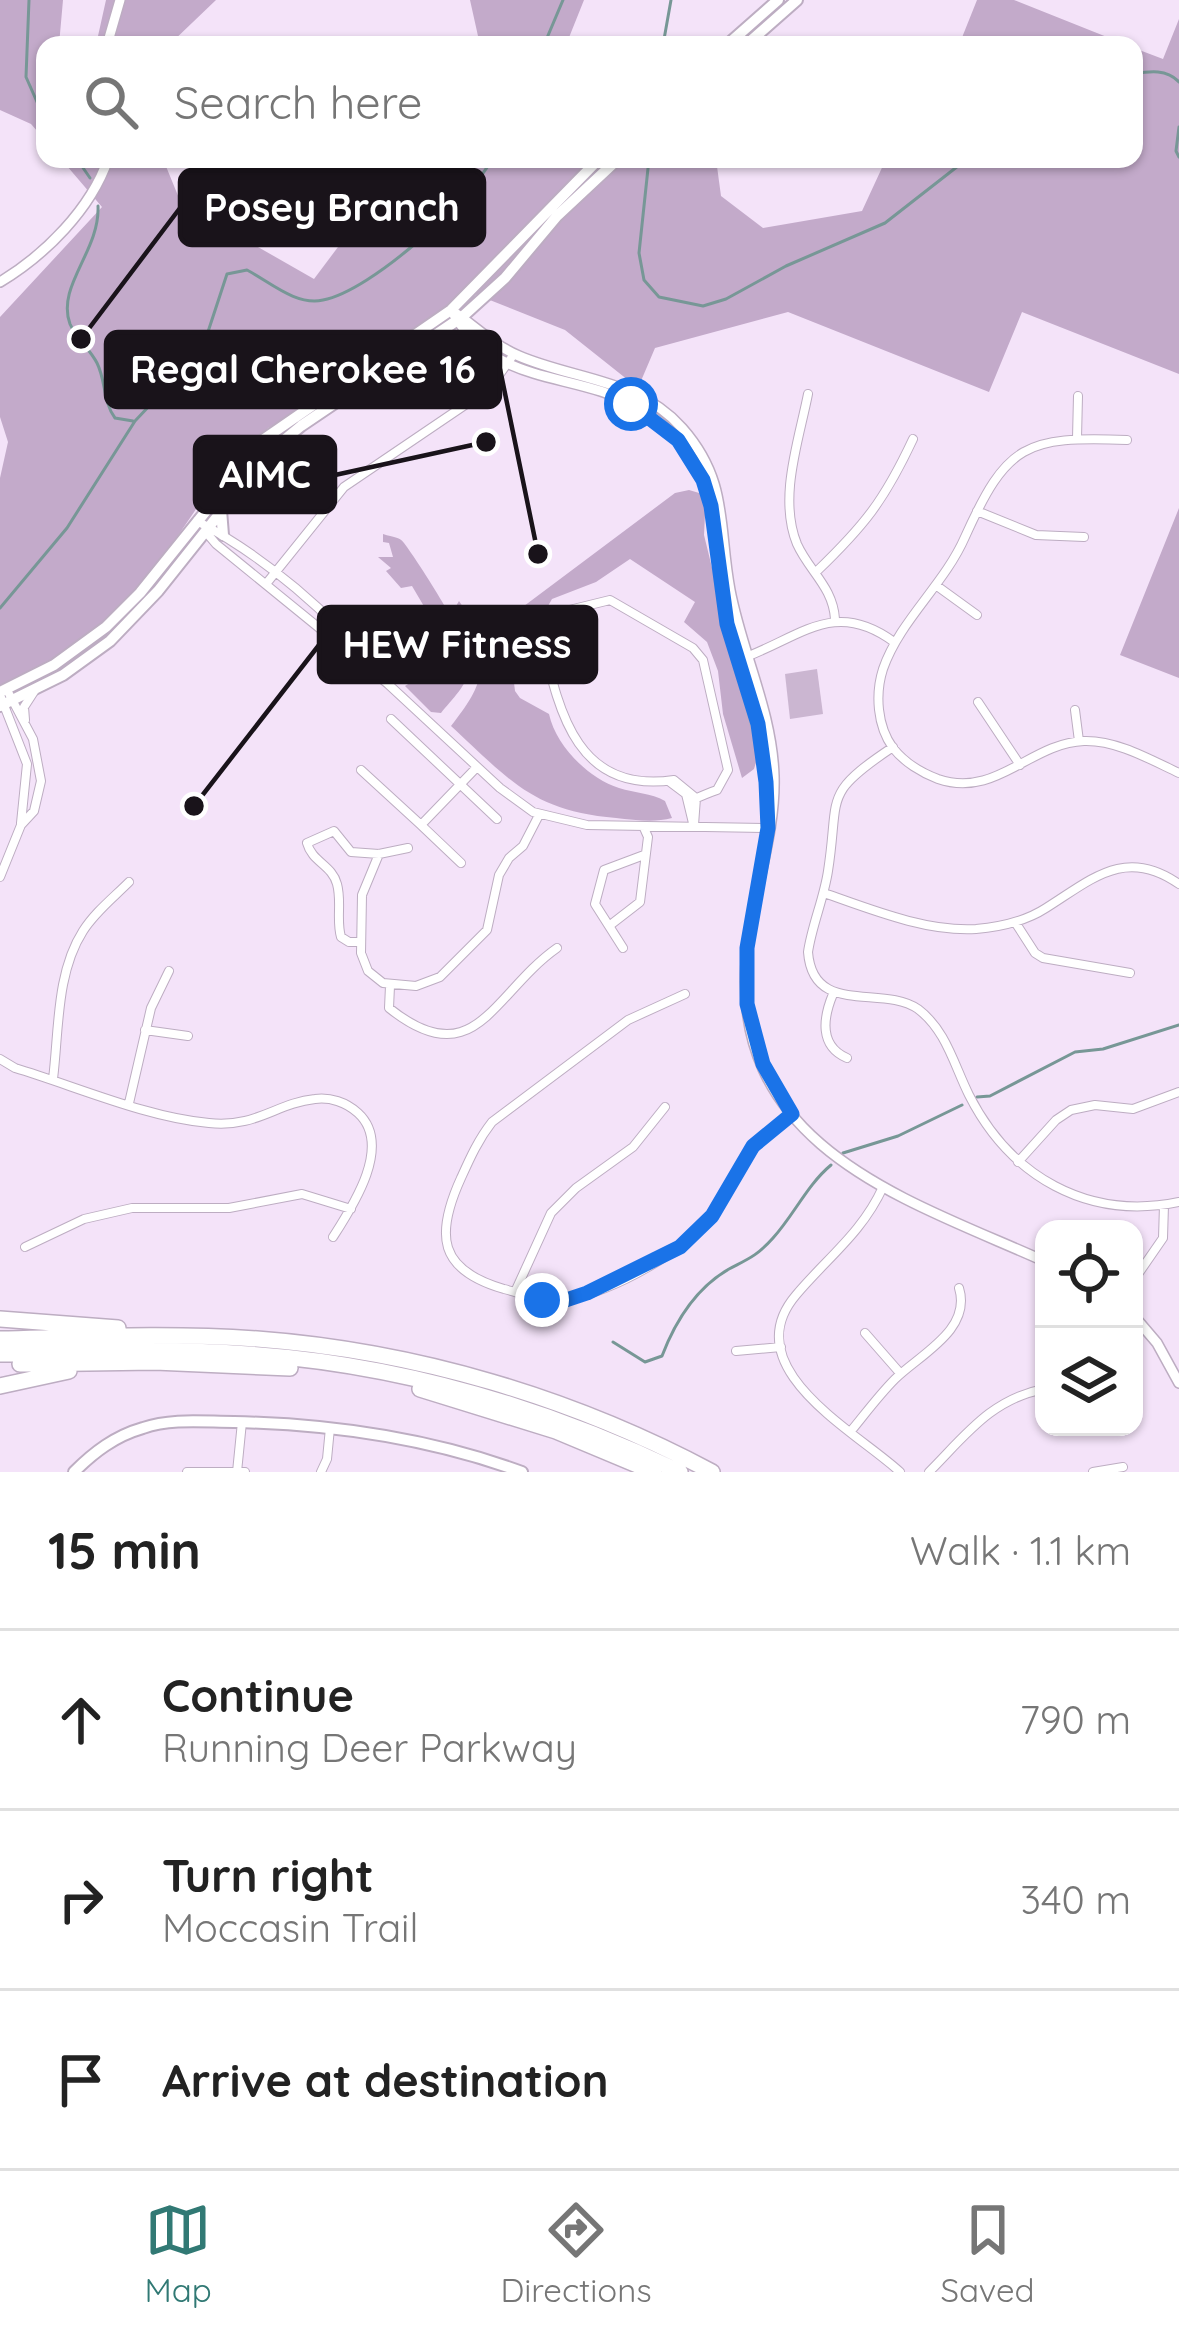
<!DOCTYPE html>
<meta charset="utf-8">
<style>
body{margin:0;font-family:Quicksand,sans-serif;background:#f2f2f2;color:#222}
.controls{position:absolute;right:36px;bottom:36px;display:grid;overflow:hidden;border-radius:24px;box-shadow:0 3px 9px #0004}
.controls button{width:108px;height:108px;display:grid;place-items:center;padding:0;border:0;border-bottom:3px solid #e0e0e0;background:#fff;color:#222;font:60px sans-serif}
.stop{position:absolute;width:36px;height:36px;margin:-27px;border:9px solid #1a73e8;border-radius:50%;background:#fff}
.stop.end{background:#1a73e8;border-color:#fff;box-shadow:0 3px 12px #0008}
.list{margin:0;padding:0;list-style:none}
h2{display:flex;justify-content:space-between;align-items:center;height:156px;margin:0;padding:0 48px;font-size:51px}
h2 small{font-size:39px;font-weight:400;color:#767676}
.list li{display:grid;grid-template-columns:78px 1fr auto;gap:36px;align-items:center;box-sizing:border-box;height:180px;padding:0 48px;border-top:3px solid #e0e0e0}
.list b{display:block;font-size:45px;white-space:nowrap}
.list p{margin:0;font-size:39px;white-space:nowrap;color:#767676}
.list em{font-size:39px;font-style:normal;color:#767676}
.icon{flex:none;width:66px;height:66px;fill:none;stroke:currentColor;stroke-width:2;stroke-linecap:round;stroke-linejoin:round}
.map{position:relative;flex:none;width:1179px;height:1472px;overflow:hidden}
.search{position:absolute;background:#fff;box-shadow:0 3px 9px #0004;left:36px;right:36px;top:36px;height:132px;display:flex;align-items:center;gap:30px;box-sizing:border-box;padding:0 42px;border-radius:24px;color:#767676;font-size:45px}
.sheet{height:696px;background:#fff}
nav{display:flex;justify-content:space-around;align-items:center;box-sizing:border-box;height:168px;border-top:3px solid #e0e0e0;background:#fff;font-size:33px;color:#767676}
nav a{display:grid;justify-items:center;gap:6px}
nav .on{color:#317974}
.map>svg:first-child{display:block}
</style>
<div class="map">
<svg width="1179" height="1472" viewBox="0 0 1179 1472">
<rect width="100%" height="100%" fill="#f4e3f9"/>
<path fill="#cbb6d1" d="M 817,669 L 823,714 L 790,719 L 785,674 Z"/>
<path fill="#c3aaca" d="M 0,0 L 63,0 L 59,45 L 45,45 L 45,140 L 31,124 L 0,110 Z
M 106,0 L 216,0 L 169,45 L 96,45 Z
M 470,0 L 584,0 L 566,45 L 480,45 Z
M 977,0 L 1014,0 L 1127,45 L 959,45 Z
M 1179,19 L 1179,374 L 1022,312 L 989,392 L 788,312 L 655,348 L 638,388 L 565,330 L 472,293 L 320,399 L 268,428 L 207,493 L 126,612 L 85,656 L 0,709 L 0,478 L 8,442 L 0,417 L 0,317 L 102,207 L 61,159 L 163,159 L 181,203 L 314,279 L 404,159 L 716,159 L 721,196 L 763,228 L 862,211 L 886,159 L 909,167 L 913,159 L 1134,159 L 1134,48 L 1163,59 Z
M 689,490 L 706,495 L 704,535 L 758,756 L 754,769 L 742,778 L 723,714 L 718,671 L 707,642 L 684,622 L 695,602 L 630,559 L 596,582 L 552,599 L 536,627 L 510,650 L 515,691 L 520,698 L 549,714 C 556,746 588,778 619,788 C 635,793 651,793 665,801 L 672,818 C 654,823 635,820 616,818 C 532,811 510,780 451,726 C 495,670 482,665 456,606 L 459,601 L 480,632 L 488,633 L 675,493 Z
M 1179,508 L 1179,678 L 1120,655 Z
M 383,534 C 394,538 399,536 404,543 C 419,563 472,644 470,666 C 469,684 451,700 441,713 L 431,712 L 405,686 L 445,661 L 441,651 L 445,642 L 412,586 L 401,588 L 386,571 L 391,568 L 378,557 L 393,557 L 389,543 L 383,542 Z"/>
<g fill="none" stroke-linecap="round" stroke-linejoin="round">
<path stroke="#779796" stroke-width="3" d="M 29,0 L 26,77 L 45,120
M 544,45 L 563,0
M 663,45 L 671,0
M 1134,74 C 1150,71 1167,69 1179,82
M 1179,127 L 1176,151 L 1179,157
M 77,159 L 90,178
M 649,159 L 639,253 L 644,280 L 659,297 L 703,306 L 726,299 L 786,266 L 885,223 L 967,159
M 98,206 C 100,251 56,286 70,324 C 76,338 90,349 97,363 C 106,381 103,402 115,418 L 133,421
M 0,608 L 67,528 L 135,421 L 202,350 L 227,274 L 247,270 C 270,282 296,306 323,300 C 371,291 469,202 492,159
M 977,1097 L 990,1096 L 1075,1052 L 1103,1049 L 1179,1025
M 843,1153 L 898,1136 L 962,1105
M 613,1342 L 645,1362 L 662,1356 C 675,1322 696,1288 729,1269 C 748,1259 757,1256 773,1238 C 794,1215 807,1185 831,1165"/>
<g stroke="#bdadc2" stroke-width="10">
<path id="minor" d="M 808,394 C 799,440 778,498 797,544 C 809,571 833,587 835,619
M 1077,438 L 1078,396
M 1127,440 C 1025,436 1007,444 965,537 C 944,585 900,620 883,669 C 875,694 877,726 893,748 C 904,762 922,773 938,779 C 996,799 1030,743 1084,741 C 1117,740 1151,760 1179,773
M 977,511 L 1036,535 L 1084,537
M 197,521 C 265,557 331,613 380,674
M 205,531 L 216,544 L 388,684 L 500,788 L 533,812 L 587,825 L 768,828
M 816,572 C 864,526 884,501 913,439
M 266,584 L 344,487 L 490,388 L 514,354
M 937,586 L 977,615
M 738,660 C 799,639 833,597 894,642
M 0,695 L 27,764 L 21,823
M 978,702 L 1020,765
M 1075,710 L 1079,741
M 391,719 L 497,819
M 25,720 L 24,707 L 35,690
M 893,747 C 821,795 840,795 828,871 C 824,898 812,925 808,952 C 813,1017 882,984 918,1009 C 946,1030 954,1065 969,1095 C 1010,1176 1087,1221 1179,1202
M 361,770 L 421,825
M 670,782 L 686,794 L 693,823
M 690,801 C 699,797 708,793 717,790 L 728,770 L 703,660 L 693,648 L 610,600 L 549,615 L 542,627 L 543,641 C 559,715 579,794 674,780 L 696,798 L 694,825
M 379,854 L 362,895 L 361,953 L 368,971 L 383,983 L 416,986 L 440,977 L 487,930 L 499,875 L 509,858 L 523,846 L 539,815
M 644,855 L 604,870 L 595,904 L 609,926 L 640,902 L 648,837 L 644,828
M 461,863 L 421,825 L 477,767
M 0,877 L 21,825 L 34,811 L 41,781 L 33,739 L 7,690
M 824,893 C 870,909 926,932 976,929 C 999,927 1026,921 1046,908 C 1091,880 1125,846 1179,884
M 1015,922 L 1035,953 L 1043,958 L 1130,973
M 609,926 L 623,948
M 361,942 L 349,942 L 341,937 C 336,920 342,902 337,884 C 332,865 312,862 307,843 L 334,831 L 351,852 L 379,854 L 408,848
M 390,986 L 389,1008 C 475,1077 493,993 557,948
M 685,994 L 628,1020 L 492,1122 C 478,1140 470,1158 461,1178 C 435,1235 438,1270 504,1289 C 524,1294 544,1304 566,1300 C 615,1290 684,1253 713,1213 C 746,1168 741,1150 792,1115
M 833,994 C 823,1018 819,1046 847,1058
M 145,1030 L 188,1036
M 0,1059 L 15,1068 C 75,1086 148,1118 209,1123 C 257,1128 276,1103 315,1099 C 330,1097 346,1102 358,1113 C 393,1145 353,1206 333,1237
M 53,1079 C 59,1031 56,973 83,931 C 95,912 113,898 129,882
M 129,1103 L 151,1008 L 169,971
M 1018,1162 L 1056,1120 L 1071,1110 L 1095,1105 L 1133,1109 L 1179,1092
M 883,1187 C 862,1233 827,1258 796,1295 C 734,1368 857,1432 900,1472
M 25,1247 L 84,1219 L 132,1208 L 229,1208 L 302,1194 L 351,1209
M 1134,1280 L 1163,1238 L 1164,1205
M 515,1292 L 551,1213 L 576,1188 L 633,1147 L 665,1107
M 865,1333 L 900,1373
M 1044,1337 L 1044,1352
M 736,1351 L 781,1347
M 851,1431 C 865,1414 879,1395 895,1379 C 919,1355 972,1330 959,1288
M 187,1472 L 245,1472
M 237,1472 L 242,1422
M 321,1472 L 327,1459 L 330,1428
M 929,1472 C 965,1436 991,1399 1044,1389
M 1093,1472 L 1123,1467"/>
</g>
<g stroke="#bdadc2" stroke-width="12">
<path id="tertiary" d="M 107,45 L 120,0
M 0,282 C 45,255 91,209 108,159
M 451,310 C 474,325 493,345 519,356 C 575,380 639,379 682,428 C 729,481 718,527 730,590 C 742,653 772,711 774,776 C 776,839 749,901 746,964 C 734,1149 908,1200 1044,1261
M 454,315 C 499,388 572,370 638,407 C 667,424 691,451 704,482 C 720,522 715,568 724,609 C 739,686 769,732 766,816
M 1134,1316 L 1157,1343 L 1179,1383"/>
</g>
<g stroke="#bdadc2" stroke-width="14">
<path id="secondary" d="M 727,45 L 778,0
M 746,45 L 797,0
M 221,510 L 223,535
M 0,692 L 54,665 L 106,627 L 140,593 L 264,439 L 451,310 L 599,159
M 0,706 L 63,675 L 110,641 L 158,591 L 267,454 L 301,426 L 462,317 L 505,278 L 557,216 L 618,159
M 74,1472 C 94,1452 115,1436 143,1428 C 172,1418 204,1422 234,1422 C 333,1424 429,1438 522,1472"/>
</g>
<g stroke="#bdadc2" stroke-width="18">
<path id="motorway" d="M 0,1319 L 118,1328
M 0,1339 C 86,1337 171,1333 257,1339 C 416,1351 571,1397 712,1472
M 0,1354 C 83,1352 166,1348 248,1354 C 399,1364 544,1407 680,1472
M 20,1364 L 155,1362 L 290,1368
M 0,1386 L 69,1371
M 420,1389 L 556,1431 L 654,1472"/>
</g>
<use href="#minor" stroke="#fff" stroke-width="8"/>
<use href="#tertiary" stroke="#fff" stroke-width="9"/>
<use href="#secondary" stroke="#fff" stroke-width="10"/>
<use href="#motorway" stroke="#fff" stroke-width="15"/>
</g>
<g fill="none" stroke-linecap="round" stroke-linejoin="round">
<path stroke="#1a73e8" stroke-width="15" d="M 542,1300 L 566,1300 L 587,1293 L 680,1247 L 712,1216 L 753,1146 L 792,1114 L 763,1064 L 747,1004 L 747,948 L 768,828 L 766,782 L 758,724 L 727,624 L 711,506 L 703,480 L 678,440 L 631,404"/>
</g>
<path fill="none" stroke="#19131a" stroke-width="4.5" d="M81 339L180 208M538 554L500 369M486 442L335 475M194 806L319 645"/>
<g fill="#19131a" stroke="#fff" stroke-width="4.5">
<circle cx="81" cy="339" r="12"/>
<circle cx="538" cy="554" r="12"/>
<circle cx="486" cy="442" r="12"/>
<circle cx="194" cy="806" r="12"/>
</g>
<g fill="#19131a" stroke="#19131a" stroke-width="4.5">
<rect x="180" y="170" width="304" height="75" rx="12"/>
<rect x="106" y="332" width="394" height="75" rx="12"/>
<rect x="195" y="437" width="140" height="75" rx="12"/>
<rect x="319" y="607" width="277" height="75" rx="12"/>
</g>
<g font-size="39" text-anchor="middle" font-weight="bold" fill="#fff">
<text x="332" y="221">Posey Branch</text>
<text x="303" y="383">Regal Cherokee 16</text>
<text x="265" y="488">AIMC</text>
<text x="457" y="658">HEW Fitness</text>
</g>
</svg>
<div class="controls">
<button><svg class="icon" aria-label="locate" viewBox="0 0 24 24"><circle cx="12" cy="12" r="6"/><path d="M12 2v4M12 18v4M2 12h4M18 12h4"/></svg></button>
<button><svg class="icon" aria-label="layers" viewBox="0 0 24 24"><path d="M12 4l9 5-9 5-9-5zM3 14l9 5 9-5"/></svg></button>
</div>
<div class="stop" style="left:631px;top:404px"></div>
<div class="stop end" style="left:542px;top:1300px"></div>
<div class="search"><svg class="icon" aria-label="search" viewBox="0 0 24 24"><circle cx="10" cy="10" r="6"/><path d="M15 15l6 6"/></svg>Search here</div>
</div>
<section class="sheet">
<h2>15 min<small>Walk · 1.1 km</small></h2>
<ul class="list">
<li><svg class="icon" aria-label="ahead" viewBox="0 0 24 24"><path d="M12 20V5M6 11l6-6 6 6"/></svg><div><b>Continue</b><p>Running Deer Parkway</p></div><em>790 m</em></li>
<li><svg class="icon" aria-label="right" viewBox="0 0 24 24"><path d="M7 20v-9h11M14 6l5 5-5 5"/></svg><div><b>Turn right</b><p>Moccasin Trail</p></div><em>340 m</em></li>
<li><svg class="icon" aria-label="arrive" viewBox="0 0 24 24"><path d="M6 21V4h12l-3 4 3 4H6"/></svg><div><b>Arrive at destination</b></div></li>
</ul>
</section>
<nav>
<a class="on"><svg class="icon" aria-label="map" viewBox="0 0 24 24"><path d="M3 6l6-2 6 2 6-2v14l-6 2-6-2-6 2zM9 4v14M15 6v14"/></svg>Map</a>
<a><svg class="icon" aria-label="directions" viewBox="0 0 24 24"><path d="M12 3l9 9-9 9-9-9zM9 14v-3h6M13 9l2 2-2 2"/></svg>Directions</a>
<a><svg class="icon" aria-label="saved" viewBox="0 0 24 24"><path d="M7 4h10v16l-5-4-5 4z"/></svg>Saved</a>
</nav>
